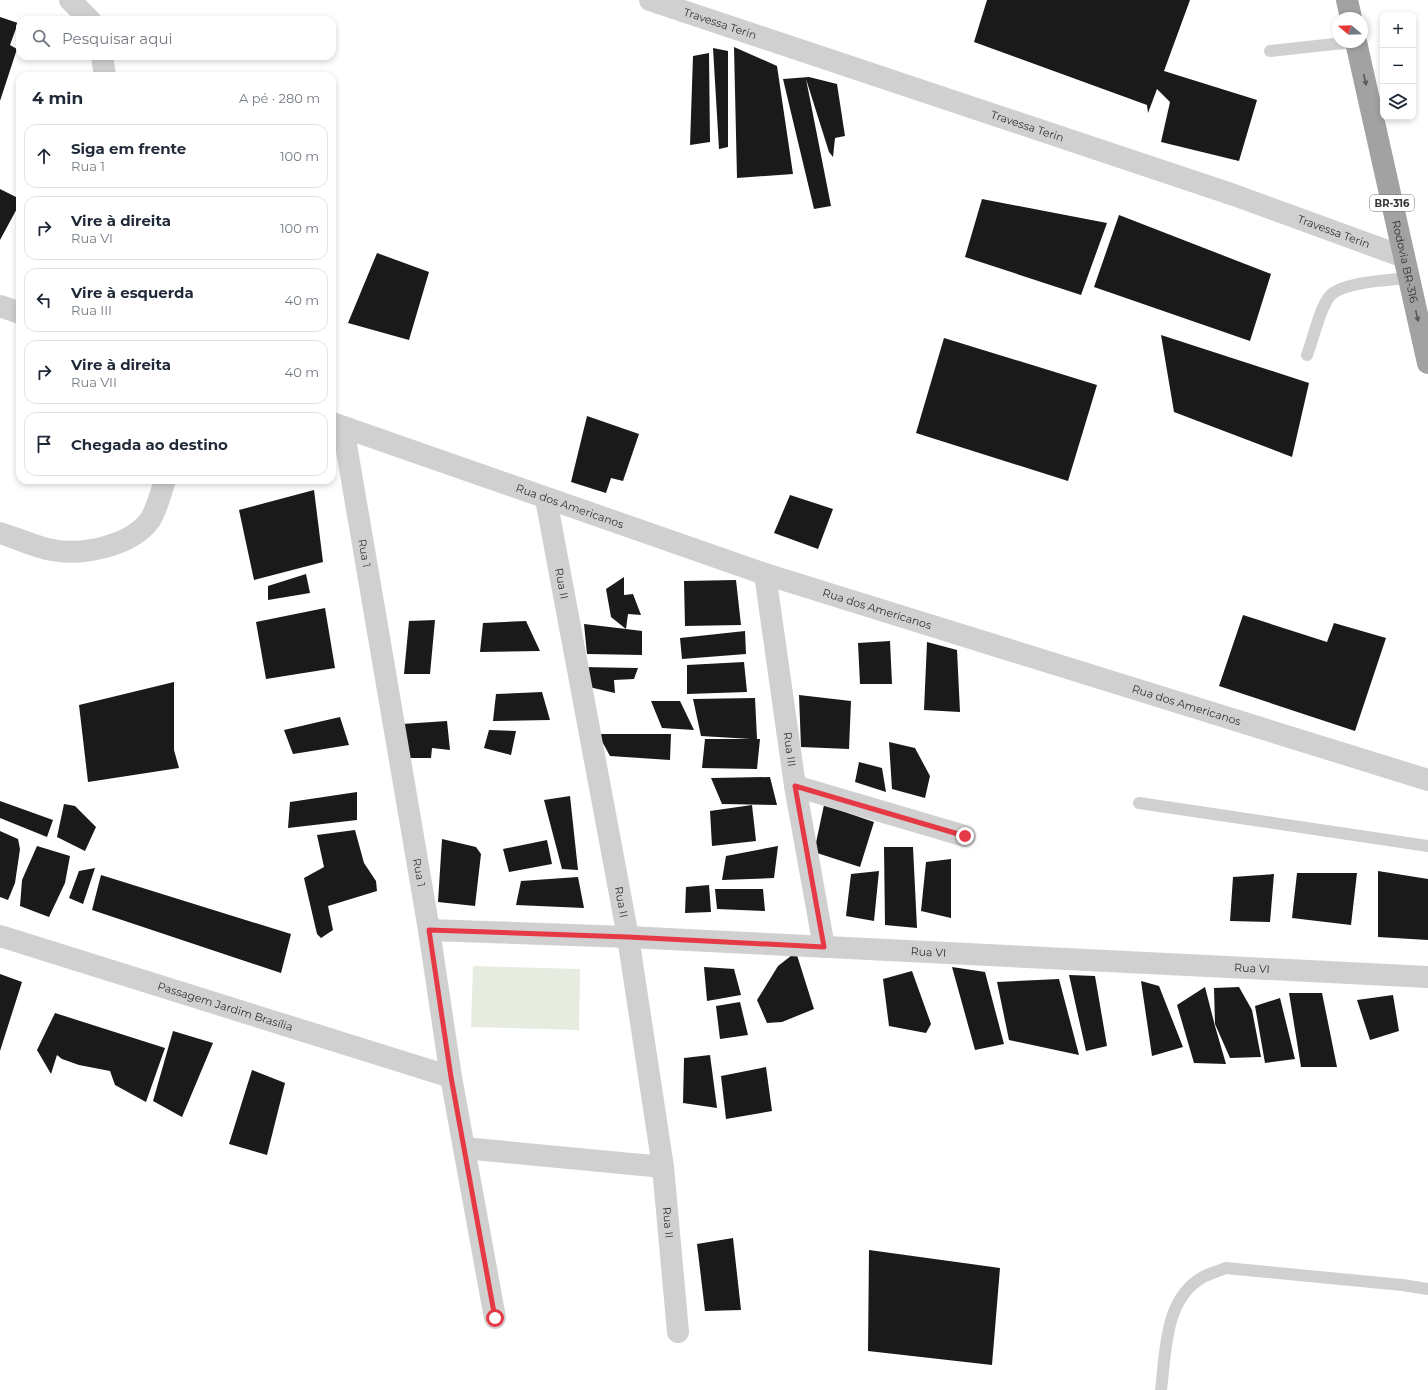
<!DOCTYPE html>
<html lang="pt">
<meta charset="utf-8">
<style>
body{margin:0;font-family:Montserrat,sans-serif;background:#f2f2f3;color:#1f2937}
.controls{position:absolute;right:12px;top:12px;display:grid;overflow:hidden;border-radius:8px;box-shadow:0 2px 6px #0003}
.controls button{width:36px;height:36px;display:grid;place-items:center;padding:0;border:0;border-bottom:1px solid #e0e1e3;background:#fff;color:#1f2937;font:20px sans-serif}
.compass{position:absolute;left:1332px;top:12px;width:36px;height:36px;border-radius:50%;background:#fff;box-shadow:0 2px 6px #0003;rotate:289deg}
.stop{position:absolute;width:12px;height:12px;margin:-9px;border:3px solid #e63946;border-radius:50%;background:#fff}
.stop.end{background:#e63946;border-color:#fff;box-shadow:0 1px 4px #0008}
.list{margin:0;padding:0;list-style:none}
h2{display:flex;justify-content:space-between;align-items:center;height:52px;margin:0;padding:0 16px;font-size:17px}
h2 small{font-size:13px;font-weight:400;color:#747a83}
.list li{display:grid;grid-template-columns:26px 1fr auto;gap:12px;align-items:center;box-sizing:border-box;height:64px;margin:0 8px 8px;padding:0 8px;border:1px solid #e0e1e3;border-radius:12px}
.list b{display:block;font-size:15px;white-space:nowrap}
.list p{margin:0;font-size:13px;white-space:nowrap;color:#747a83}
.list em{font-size:13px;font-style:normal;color:#747a83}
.icon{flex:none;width:22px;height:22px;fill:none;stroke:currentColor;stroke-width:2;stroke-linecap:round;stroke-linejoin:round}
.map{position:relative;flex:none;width:1428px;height:1390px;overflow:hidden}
.search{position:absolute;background:#fff;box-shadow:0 2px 6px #0003;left:16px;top:16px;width:320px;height:44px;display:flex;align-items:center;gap:10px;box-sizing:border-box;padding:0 14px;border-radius:12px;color:#747a83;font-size:15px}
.panel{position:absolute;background:#fff;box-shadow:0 2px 6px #0003;left:16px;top:72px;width:320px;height:412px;border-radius:12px}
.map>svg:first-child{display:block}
</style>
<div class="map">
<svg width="1428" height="1390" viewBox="0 0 1428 1390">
<rect width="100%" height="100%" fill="#fff"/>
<path fill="#e6ecdf" d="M 473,966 L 580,969 L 579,1030 L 471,1027 Z"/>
<path fill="#1a1a1a" d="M 987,0 L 1190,0 L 1164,71 L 1257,100 L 1239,161 L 1161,142 L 1170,102 L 1157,89 L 1148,113 L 1147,105 L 974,42 Z
M 0,17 L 18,23 L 10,45 L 17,49 L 0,101 Z
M 734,47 L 777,66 L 793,174 L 737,178 Z
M 713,48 L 728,51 L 728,147 L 719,149 Z
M 709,53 L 710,142 L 690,145 L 693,56 Z
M 809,77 L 837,84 L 845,136 L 835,138 L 833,157 L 829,152 L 806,79 L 831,206 L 814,209 L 783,79 Z
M 0,189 L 20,199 L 20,203 L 0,240 Z
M 982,199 L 1107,223 L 1081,295 L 965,257 Z
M 1119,215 L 1271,274 L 1250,341 L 1094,287 Z
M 377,253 L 429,272 L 409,340 L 348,323 Z
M 1161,335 L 1309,383 L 1292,457 L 1174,412 Z
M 944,338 L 1097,385 L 1068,481 L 916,433 Z
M 587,416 L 639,434 L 623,481 L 611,478 L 606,493 L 571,482 Z
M 314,490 L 323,562 L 254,580 L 239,510 Z
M 790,495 L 833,509 L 818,549 L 774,533 Z
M 306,574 L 310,593 L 268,600 L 268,586 Z
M 624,577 L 624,595 L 633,594 L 641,615 L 628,614 L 626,629 L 642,631 L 642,655 L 587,654 L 584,624 L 626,629 L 611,617 L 606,589 Z
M 736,580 L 741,625 L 685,626 L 684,581 Z
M 325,608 L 335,668 L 266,679 L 256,622 Z
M 1243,615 L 1327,642 L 1334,623 L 1386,638 L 1355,731 L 1219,686 Z
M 435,620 L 430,674 L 404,674 L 409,621 Z
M 526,621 L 540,651 L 480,652 L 483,623 Z
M 745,631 L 746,654 L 682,659 L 680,638 Z
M 890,641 L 892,684 L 860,684 L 858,643 Z
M 927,642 L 957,650 L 960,712 L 924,710 Z
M 744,662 L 747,692 L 687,694 L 687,665 Z
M 581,667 L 638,668 L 634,679 L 614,680 L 615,693 L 589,687 Z
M 174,682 L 174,750 L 179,768 L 88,782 L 79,705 Z
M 542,692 L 550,720 L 493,721 L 496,694 Z
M 799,695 L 851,701 L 849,749 L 801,747 Z
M 755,698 L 757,739 L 760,739 L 757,769 L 702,768 L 705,739 L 751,739 L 701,736 L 693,699 Z
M 651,701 L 680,701 L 694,730 L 662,728 Z
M 340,717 L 349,745 L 293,754 L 284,730 Z
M 447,721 L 450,750 L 432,748 L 431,758 L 410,758 L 402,724 Z
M 489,730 L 516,731 L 511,755 L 484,748 Z
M 598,734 L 671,734 L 670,760 L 610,756 Z
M 889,742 L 915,748 L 930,776 L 925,798 L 892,789 Z
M 859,762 L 882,768 L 886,792 L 855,782 Z
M 770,777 L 777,805 L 722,804 L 711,778 Z
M 357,792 L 357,820 L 288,828 L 290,802 Z
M 570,796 L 578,870 L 562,869 L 544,800 Z
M 0,801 L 53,820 L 47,837 L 0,818 Z
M 64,804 L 75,806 L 96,827 L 85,851 L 57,837 Z
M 752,805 L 756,841 L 712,846 L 710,811 Z
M 824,805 L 874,822 L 860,867 L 814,852 Z
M 355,830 L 364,863 L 376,881 L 377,891 L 328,906 L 333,930 L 321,938 L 317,934 L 304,878 L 324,867 L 317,835 Z
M 0,831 L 18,839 L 20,849 L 15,883 L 8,900 L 0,897 Z
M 442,839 L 476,847 L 481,854 L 475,906 L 438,902 Z
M 547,840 L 552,864 L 509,872 L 503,849 Z
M 37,846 L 70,856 L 65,883 L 49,917 L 20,906 L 22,880 Z
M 778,846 L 774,878 L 722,880 L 726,856 Z
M 884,847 L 913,847 L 917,928 L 885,925 Z
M 951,859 L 951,918 L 921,911 L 926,862 Z
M 95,868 L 83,904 L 69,898 L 79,871 Z
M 879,871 L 874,921 L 846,916 L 851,874 Z
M 1378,871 L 1428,879 L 1428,940 L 1378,937 Z
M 1297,873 L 1357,873 L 1351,925 L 1292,918 Z
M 1274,874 L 1270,922 L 1230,921 L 1233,877 Z
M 101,875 L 291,934 L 281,973 L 92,910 Z
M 578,877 L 584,908 L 516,905 L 521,881 Z
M 709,885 L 711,912 L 685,913 L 686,887 Z
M 715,889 L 763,889 L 765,911 L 717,909 Z
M 796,952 L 814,1009 L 782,1022 L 767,1023 L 757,1000 L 778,966 Z
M 704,967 L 734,969 L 741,995 L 707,1001 Z
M 952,967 L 985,972 L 1004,1044 L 975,1050 Z
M 912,971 L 931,1024 L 926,1033 L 889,1026 L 883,979 Z
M 0,974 L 22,982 L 0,1051 Z
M 1069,975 L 1095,976 L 1107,1046 L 1086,1051 Z
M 1059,979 L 1079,1055 L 1009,1040 L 997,982 Z
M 1141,981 L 1159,986 L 1183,1047 L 1152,1056 Z
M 1205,987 L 1215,1026 L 1226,1064 L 1194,1063 L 1177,1005 Z
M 1239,987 L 1252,1010 L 1261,1057 L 1230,1058 L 1215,1024 L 1214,988 Z
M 1289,993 L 1322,993 L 1337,1067 L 1301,1067 Z
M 1393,995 L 1399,1031 L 1370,1040 L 1357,1000 Z
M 1280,998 L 1295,1059 L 1265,1063 L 1255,1006 Z
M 740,1002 L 748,1035 L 720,1039 L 716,1006 Z
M 55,1013 L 165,1048 L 146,1102 L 115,1085 L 110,1071 L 79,1065 L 62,1059 L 57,1055 L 51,1074 L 37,1050 Z
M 173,1031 L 213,1043 L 182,1117 L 153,1101 Z
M 710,1055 L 717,1108 L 683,1103 L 684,1058 Z
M 766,1067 L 772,1111 L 726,1119 L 721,1076 Z
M 252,1070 L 285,1083 L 267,1155 L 229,1144 Z
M 733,1238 L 741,1310 L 705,1311 L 697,1244 Z
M 869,1250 L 1000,1268 L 992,1365 L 868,1351 Z"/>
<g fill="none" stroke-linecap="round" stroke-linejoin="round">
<path stroke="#d0d0d0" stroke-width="12" d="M 1270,51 L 1353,42
M 1307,355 C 1314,337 1318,313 1329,297 C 1340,282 1389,280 1408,278
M 1139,803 L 1428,846
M 1161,1390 C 1166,1351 1164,1299 1203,1277 C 1210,1273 1219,1271 1226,1268 L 1402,1285 L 1428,1289"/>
<g stroke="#d0d0d0" stroke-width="22">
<path d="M 70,0 L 90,20"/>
<path id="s1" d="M 650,0 L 1234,195 L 1404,257"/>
<path d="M 102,56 L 105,76"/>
<path d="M 0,306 L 20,313"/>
<path id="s2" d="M 332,423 L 765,574 L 1428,780"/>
<path id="s3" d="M 343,427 L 429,930 L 451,1077 L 495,1318"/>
<path id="s4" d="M 546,499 L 628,937 L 663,1167 L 678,1332"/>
<path d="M 0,533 C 17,538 35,547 52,550 C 82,556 131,546 150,520 C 157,509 161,492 165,480"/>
<path id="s5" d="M 765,574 L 795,786 L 824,947"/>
<path d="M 795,786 L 965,836"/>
<path id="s6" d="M 429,930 L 628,937 L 1428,977"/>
<path id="s7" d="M 0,936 L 451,1077"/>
<path d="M 464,1148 L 663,1167"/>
</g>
<g stroke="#a2a2a2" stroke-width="22">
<path d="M 1347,0 L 1351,18"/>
<path id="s8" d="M 1356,42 L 1428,363"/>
</g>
</g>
<defs><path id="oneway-solid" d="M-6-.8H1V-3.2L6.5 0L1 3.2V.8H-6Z"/></defs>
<g fill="#5a5a5a">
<use href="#oneway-solid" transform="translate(1365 80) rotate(77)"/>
<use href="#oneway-solid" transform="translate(1417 316) rotate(77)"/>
</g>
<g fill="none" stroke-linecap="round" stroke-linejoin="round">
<path stroke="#e63946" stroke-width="5" d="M 495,1318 L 451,1077 L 429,930 L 628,937 L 824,947 L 795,786 L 965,836"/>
</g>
<g text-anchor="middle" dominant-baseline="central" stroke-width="4" stroke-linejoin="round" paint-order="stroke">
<rect fill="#fff" stroke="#707070" stroke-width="1" x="1370" y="195" width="44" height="16" rx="3"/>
<g font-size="10" font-weight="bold" fill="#333">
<text x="1392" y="203">BR-316</text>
</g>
<g font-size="11" fill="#333" stroke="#fff">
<text stroke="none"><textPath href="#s1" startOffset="74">Travessa Terin</textPath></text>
<text stroke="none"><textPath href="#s1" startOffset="398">Travessa Terin</textPath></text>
<text stroke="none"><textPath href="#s1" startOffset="722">Travessa Terin</textPath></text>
<text stroke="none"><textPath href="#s8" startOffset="225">Rodovia BR-316</textPath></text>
<text stroke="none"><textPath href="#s2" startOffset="252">Rua dos Americanos</textPath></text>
<text stroke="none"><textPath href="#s3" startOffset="128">Rua 1</textPath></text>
<text stroke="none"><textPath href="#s4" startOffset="86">Rua II</textPath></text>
<text stroke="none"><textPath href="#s2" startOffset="576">Rua dos Americanos</textPath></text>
<text stroke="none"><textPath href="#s2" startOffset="900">Rua dos Americanos</textPath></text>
<text stroke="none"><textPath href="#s5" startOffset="177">Rua III</textPath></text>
<text stroke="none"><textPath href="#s3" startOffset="452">Rua 1</textPath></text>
<text stroke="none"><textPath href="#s4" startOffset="410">Rua II</textPath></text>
<text stroke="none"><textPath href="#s6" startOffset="500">Rua VI</textPath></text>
<text stroke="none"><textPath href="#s6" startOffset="824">Rua VI</textPath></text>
<text stroke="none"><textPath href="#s7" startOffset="236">Passagem Jardim Brasília</textPath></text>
<text stroke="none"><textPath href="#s4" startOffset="734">Rua II</textPath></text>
</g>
</g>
</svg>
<div class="controls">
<button>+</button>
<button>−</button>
<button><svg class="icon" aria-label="layers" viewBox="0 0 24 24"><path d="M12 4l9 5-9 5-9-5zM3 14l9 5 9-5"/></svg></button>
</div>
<svg class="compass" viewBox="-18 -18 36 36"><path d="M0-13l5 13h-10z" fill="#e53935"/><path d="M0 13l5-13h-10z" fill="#747a83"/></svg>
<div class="stop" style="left:495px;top:1318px"></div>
<div class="stop end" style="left:965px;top:836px"></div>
<div class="search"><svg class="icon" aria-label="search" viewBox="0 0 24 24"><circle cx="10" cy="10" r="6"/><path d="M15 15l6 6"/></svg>Pesquisar aqui</div>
<section class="panel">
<h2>4 min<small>A pé · 280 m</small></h2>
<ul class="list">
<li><svg class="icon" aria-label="ahead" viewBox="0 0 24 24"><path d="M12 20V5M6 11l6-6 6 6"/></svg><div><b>Siga em frente</b><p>Rua 1</p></div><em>100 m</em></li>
<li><svg class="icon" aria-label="right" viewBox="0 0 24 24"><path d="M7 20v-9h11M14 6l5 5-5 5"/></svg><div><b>Vire à direita</b><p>Rua VI</p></div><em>100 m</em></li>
<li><svg class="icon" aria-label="left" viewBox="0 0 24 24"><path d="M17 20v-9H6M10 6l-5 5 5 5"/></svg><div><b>Vire à esquerda</b><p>Rua III</p></div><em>40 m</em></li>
<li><svg class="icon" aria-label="right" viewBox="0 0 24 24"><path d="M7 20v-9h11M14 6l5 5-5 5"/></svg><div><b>Vire à direita</b><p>Rua VII</p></div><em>40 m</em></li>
<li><svg class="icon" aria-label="arrive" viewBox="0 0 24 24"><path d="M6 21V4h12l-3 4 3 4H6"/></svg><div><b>Chegada ao destino</b></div></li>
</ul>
</section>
</div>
